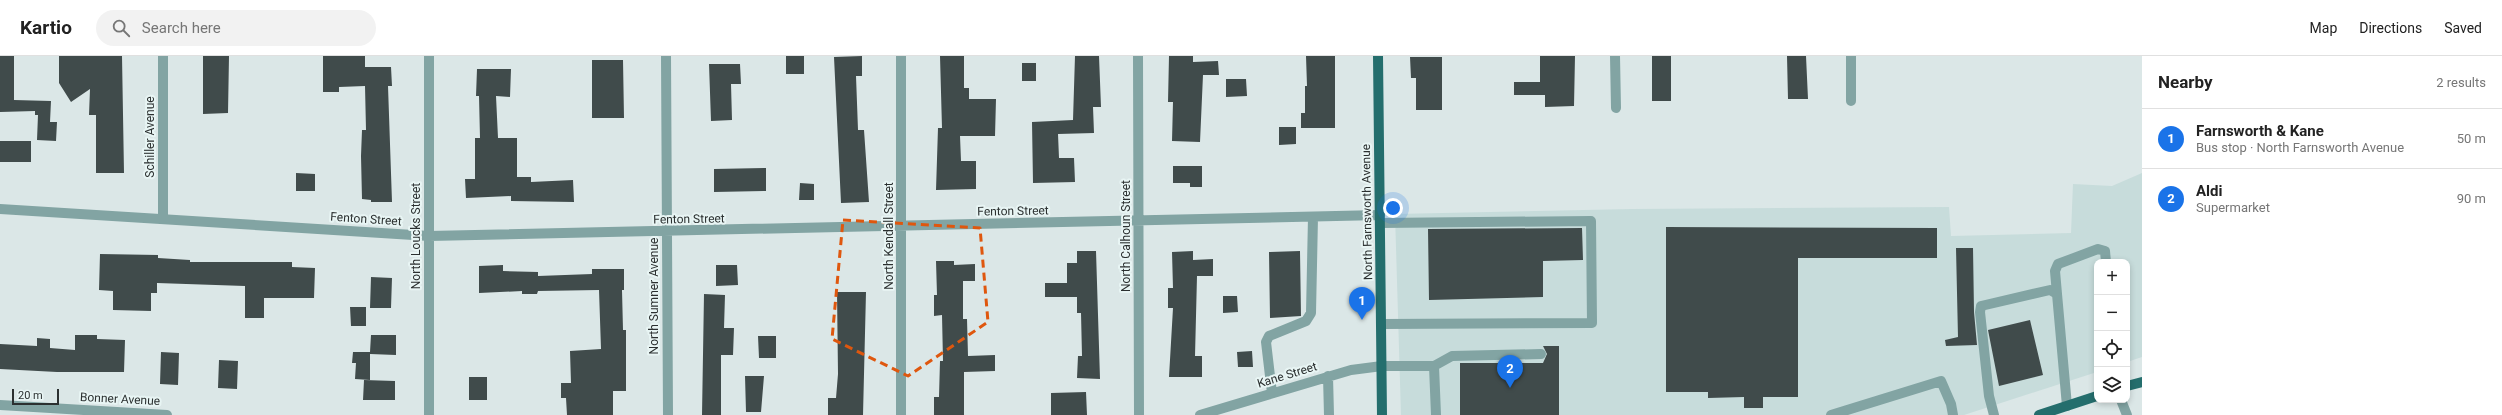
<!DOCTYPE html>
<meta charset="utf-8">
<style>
body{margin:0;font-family:Roboto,sans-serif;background:#f2f2f2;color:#222}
.controls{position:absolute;right:12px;bottom:12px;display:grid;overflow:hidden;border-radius:8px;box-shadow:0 2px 6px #0003}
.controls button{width:36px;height:36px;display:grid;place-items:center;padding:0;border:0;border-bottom:1px solid #e0e0e0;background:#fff;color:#222;font:20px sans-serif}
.scale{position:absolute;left:12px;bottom:10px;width:47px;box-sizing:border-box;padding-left:4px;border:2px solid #2b3030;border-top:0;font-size:11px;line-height:14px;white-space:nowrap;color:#2b3030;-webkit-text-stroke:3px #e8f5f4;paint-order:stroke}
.you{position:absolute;left:1393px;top:152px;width:14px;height:14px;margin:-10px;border:3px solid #fff;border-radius:50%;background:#1a73e8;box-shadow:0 0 0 6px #1a73e833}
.badge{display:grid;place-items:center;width:26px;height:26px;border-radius:50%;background:#1a73e8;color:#fff;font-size:13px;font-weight:700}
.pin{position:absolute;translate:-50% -33px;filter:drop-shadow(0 1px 2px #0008)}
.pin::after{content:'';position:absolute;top:21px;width:14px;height:12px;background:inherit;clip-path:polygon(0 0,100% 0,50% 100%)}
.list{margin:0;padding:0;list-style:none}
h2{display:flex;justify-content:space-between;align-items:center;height:52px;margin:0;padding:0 16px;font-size:17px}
h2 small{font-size:13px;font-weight:400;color:#767676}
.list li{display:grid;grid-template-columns:26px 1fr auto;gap:12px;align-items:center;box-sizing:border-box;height:60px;padding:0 16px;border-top:1px solid #e0e0e0}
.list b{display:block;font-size:15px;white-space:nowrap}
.list p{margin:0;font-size:13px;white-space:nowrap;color:#767676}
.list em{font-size:13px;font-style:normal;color:#767676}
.icon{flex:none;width:22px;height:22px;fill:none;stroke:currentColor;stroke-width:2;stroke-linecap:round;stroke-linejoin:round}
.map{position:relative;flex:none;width:2142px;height:359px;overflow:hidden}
header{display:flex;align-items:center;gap:24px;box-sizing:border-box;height:56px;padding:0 20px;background:#fff;border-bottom:1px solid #e0e0e0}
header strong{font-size:19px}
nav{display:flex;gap:22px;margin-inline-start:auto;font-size:14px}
.search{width:280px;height:36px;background:#f2f2f2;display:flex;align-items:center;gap:10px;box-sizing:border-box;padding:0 14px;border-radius:22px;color:#767676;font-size:15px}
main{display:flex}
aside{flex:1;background:#fff}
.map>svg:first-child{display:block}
</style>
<header>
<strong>Kartio</strong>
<div class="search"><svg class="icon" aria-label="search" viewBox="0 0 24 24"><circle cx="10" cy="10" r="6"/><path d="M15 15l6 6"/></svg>Search here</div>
<nav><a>Map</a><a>Directions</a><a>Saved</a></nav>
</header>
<main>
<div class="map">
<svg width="2142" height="359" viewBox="0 0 2142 359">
<rect width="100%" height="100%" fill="#dbe7e7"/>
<path fill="#c7dcdb" d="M 2142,117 L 2142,301 L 2127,306 L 2127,206 L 2097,206 L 2097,316 L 1964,359 L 1401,359 L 1395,158 L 1632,153 L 1949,151 L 1951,180 L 2071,177 L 2073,128 L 2112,130 Z"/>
<path fill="#404b4b" d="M 0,0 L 14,0 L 14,44 L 51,45 L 50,66 L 57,66 L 56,85 L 37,84 L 38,59 L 35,59 L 35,55 L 0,56 Z
M 59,0 L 122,0 L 124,117 L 96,117 L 96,59 L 89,59 L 90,33 L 71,46 L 59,27 Z
M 203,0 L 229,0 L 228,57 L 203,58 Z
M 323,0 L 365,0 L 365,11 L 391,11 L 392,30 L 388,30 L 392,146 L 371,146 L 371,144 L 362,143 L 361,100 L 362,74 L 366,74 L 365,30 L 339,31 L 339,36 L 323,36 Z
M 786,0 L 804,0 L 804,18 L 786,18 Z
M 862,0 L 862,20 L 856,20 L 858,74 L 864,74 L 869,146 L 841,147 L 834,1 Z
M 940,0 L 964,0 L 964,32 L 969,32 L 969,43 L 996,43 L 995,80 L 960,80 L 961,105 L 976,105 L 976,133 L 936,134 L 938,72 L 942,72 Z
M 1075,0 L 1099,0 L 1101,51 L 1093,51 L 1094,77 L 1058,78 L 1059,102 L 1074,102 L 1075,126 L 1033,127 L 1032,66 L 1073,64 Z
M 1169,0 L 1193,0 L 1193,6 L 1218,5 L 1219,19 L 1203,19 L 1200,86 L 1172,85 L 1173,46 L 1168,46 Z
M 1306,0 L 1335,0 L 1335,72 L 1301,72 L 1301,57 L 1305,57 L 1305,30 L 1307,30 Z
M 1540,0 L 1575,0 L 1574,50 L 1545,51 L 1545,39 L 1514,39 L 1514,26 L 1540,26 Z
M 1652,0 L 1671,0 L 1671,45 L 1652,45 Z
M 1787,0 L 1806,0 L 1808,43 L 1788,43 Z
M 1410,1 L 1442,1 L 1442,54 L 1416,54 L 1416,22 L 1411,22 Z
M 592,4 L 623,4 L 624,62 L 592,62 Z
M 1022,7 L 1036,7 L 1036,25 L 1022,25 Z
M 709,8 L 740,8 L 741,28 L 731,28 L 732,64 L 711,65 Z
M 477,13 L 511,13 L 510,41 L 496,40 L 498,82 L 517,82 L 517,121 L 531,121 L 531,126 L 573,124 L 574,146 L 511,145 L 511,140 L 466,142 L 465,123 L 475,123 L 475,82 L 480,82 L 479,40 L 476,40 Z
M 1226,23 L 1246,23 L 1247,40 L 1226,41 Z
M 1279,71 L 1296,71 L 1296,88 L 1279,89 Z
M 0,85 L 31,85 L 31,106 L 0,106 Z
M 1173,110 L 1202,110 L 1202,131 L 1190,131 L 1190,127 L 1173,127 Z
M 766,112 L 766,135 L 714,136 L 714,113 Z
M 296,117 L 315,118 L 315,135 L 296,135 Z
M 800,127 L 814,128 L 814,144 L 799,144 Z
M 1666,171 L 1937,172 L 1937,202 L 1798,202 L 1798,341 L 1763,341 L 1763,352 L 1744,352 L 1744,341 L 1708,342 L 1708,336 L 1666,336 Z
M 1582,172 L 1583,204 L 1543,205 L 1543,241 L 1429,244 L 1428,173 Z
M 1956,192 L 1973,192 L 1974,256 L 1977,289 L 1946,290 L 1945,284 L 1958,281 Z
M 1077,195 L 1096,195 L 1100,323 L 1077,322 L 1078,300 L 1082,300 L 1081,257 L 1077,257 L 1077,241 L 1045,241 L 1045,227 L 1067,227 L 1067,207 L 1077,207 Z
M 1193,195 L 1193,204 L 1213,203 L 1213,220 L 1197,220 L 1195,300 L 1202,300 L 1202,321 L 1169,321 L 1173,252 L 1168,252 L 1168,232 L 1173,232 L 1172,196 Z
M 1300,195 L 1301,260 L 1270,262 L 1269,196 Z
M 100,198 L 158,199 L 158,202 L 190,204 L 190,206 L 292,206 L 292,211 L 315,212 L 314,242 L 264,242 L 264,262 L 245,262 L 245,230 L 157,227 L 157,237 L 151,237 L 151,255 L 113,254 L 113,235 L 99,234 Z
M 936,205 L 954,205 L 954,209 L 975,208 L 975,225 L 963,225 L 963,263 L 967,263 L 968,300 L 995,299 L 995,315 L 964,316 L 964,359 L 934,359 L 934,341 L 939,341 L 940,305 L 943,305 L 942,259 L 934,260 L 934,239 L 937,239 Z
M 503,209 L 503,215 L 538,216 L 538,220 L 592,218 L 592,213 L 624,213 L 624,234 L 622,234 L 623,274 L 626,274 L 626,335 L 613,335 L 613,359 L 567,359 L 566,342 L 561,342 L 561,327 L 571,327 L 570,295 L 601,293 L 599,234 L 538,235 L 537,238 L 522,238 L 522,235 L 479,237 L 479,210 Z
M 716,209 L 737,209 L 738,229 L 716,230 Z
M 371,221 L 392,222 L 391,252 L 370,252 Z
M 837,236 L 866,236 L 863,359 L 828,359 L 828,342 L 836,342 L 838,318 Z
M 704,238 L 725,239 L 724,272 L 734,272 L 733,299 L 721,299 L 721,359 L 702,359 Z
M 1223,240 L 1237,240 L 1238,256 L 1223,257 Z
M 350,251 L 366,251 L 366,270 L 351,270 Z
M 2030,264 L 2043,319 L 1999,330 L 1988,274 Z
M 75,279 L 97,279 L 97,283 L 125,284 L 124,316 L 57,316 L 0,313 L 0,288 L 37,290 L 37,282 L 50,283 L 50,292 L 75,294 Z
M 371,279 L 396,279 L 396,299 L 370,298 L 370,324 L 355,323 L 356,307 L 352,307 L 353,296 L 370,296 Z
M 758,280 L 776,280 L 776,302 L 759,302 Z
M 1543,290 L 1559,290 L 1559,359 L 1460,359 L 1460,307 L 1543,307 L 1547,298 Z
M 1252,295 L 1253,311 L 1238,311 L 1237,296 Z
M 161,296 L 179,297 L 178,329 L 160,328 Z
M 219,304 L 238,305 L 237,333 L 218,332 Z
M 745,320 L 764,320 L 761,356 L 746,356 Z
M 469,321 L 487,321 L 487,344 L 469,344 Z
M 364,324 L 395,325 L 395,344 L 363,344 Z
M 1086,336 L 1087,359 L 1051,359 L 1051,337 Z"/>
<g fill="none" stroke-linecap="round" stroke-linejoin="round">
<path stroke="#82a4a3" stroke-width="10" d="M 163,0 L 163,163
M 666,0 L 668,359
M 901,0 L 901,359
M 1138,0 L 1139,359
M 1615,0 L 1616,52
M 1851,0 L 1851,45
M 0,153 L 429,180 L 1380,159
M 1380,167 L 1591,165 L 1592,267 L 1382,268
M 2057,238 L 2055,215 L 2058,208 L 2098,193 L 2105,195 L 2106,206
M 1434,310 L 1452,300 L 1541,298
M 1328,320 L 1329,359
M 1272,337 L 1266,286 L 1269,280 L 1306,265 L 1311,257 L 1313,161
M 2121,344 L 2127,359
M 0,349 L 167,359
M 429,359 L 429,0
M 1200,359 L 1351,314 L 1382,310 L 1434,310 L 1436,359
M 1831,359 L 1941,325 L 1951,348 L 1953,359
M 1994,359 L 1989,340 L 1980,256 L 1981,250 L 2050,234 L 2057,238 L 2067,350"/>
<path stroke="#246e6d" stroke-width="10" d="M 1378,0 L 1382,359
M 2127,330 L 2142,326
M 2039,359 L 2097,340"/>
</g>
<path fill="none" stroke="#df570e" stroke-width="3" stroke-dasharray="8 5" stroke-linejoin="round" d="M 843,164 L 980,172 L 988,266 L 908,320 L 832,283 Z"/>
<g text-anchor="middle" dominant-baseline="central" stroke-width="4" stroke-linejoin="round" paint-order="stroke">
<g font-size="12" fill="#2b3030" stroke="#e8f5f4">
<text transform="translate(150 81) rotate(-90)">Schiller Avenue</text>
<text transform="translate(1013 155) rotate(-1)">Fenton Street</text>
<text transform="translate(1367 156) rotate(-91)">North Farnsworth Avenue</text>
<text transform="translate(366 163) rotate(4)">Fenton Street</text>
<text transform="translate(689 163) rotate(-1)">Fenton Street</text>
<text transform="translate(416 180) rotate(-90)">North Loucks Street</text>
<text transform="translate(889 180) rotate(-90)">North Kendall Street</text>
<text transform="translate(1126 180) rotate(-90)">North Calhoun Street</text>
<text transform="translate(654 240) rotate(-90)">North Sumner Avenue</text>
<text transform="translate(1287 319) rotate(-17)">Kane Street</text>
<text transform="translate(120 343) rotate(3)">Bonner Avenue</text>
</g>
</g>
</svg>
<div class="controls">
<button>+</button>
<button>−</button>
<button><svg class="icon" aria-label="locate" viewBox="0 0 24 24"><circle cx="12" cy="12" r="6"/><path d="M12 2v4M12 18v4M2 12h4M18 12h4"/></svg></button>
<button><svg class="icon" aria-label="layers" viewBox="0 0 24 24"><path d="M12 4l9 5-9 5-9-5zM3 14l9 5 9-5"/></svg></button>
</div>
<div class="scale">20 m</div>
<div class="you"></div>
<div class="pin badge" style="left:1362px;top:264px">1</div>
<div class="pin badge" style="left:1510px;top:332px">2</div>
</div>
<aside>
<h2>Nearby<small>2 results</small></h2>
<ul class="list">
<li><span class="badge">1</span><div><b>Farnsworth &amp; Kane</b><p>Bus stop · North Farnsworth Avenue</p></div><em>50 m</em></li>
<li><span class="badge">2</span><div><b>Aldi</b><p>Supermarket</p></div><em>90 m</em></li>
</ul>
</aside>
</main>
